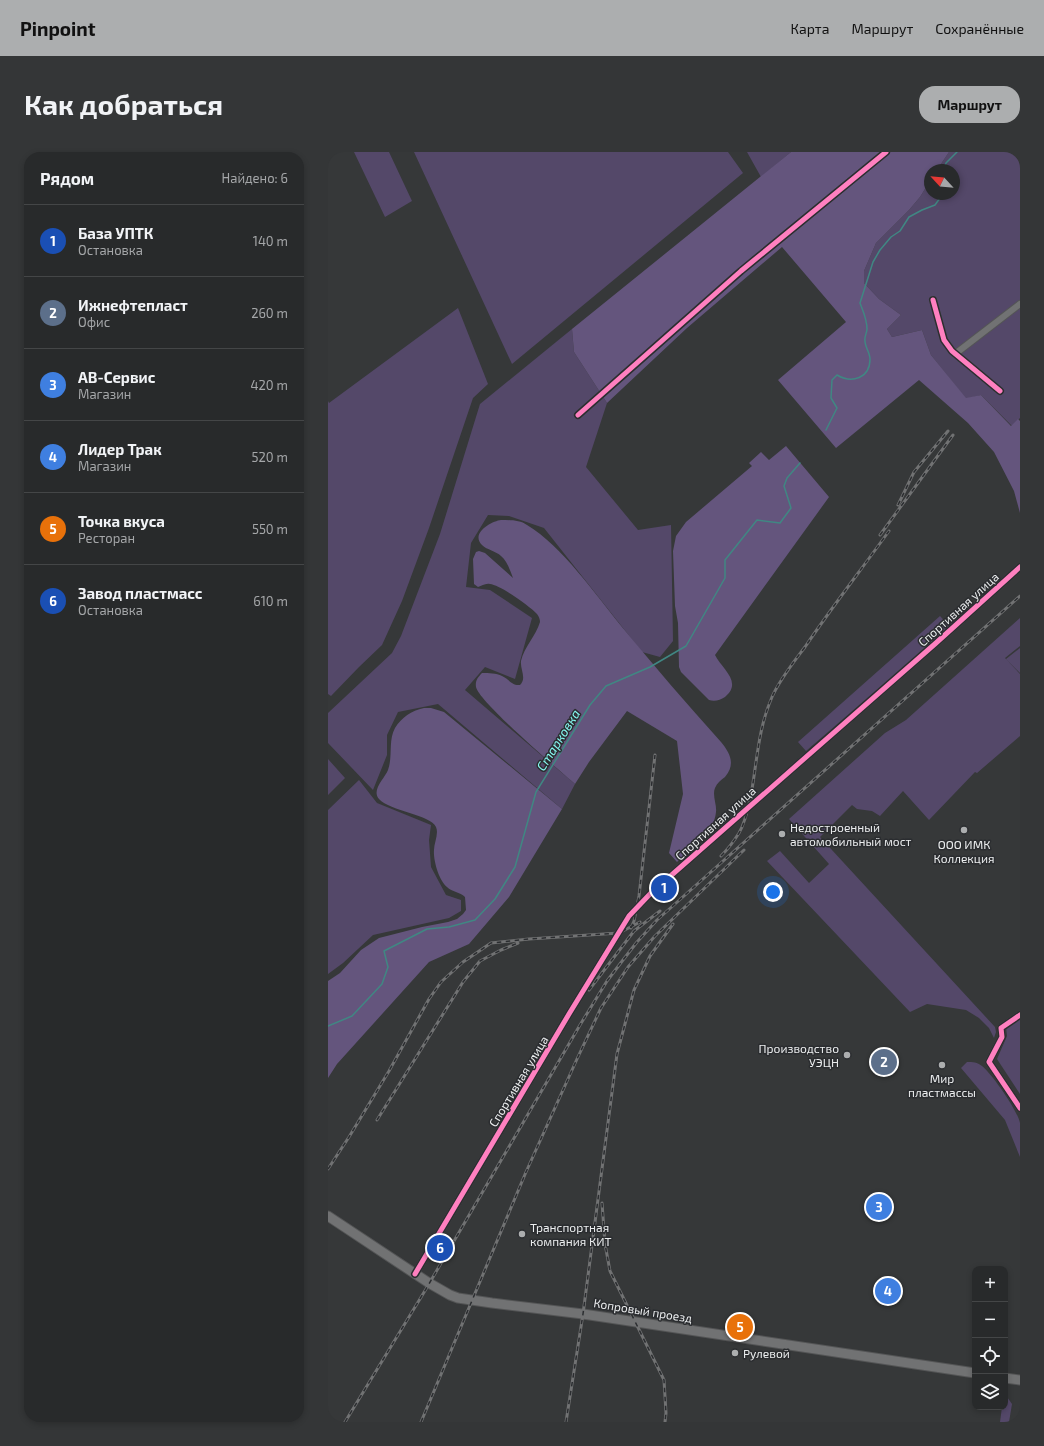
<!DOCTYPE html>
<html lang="ru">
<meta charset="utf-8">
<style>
body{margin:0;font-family:"Exo 2",sans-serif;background:#343637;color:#f1f3f6}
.controls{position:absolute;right:12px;bottom:12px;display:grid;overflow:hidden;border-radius:8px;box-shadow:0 2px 6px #0003}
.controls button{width:36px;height:36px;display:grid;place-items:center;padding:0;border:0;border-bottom:1px solid #444647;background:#282a2b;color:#f1f3f6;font:20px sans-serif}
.compass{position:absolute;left:596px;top:12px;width:36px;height:36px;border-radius:50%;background:#282a2b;box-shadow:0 2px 6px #0003;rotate:296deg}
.you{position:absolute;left:445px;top:740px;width:14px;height:14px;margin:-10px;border:3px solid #fff;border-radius:50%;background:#1a73e8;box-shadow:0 0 0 6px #1a73e833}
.badge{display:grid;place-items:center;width:26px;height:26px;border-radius:50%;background:#acaeaf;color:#fff;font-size:13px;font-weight:700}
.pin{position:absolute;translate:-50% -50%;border:2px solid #fff;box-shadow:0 1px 4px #0006}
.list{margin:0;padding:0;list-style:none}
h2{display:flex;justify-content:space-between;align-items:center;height:52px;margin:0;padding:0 16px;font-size:17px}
h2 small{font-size:13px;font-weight:400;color:#a5a7a9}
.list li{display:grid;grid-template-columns:26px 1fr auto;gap:12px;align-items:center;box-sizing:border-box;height:72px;padding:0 16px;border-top:1px solid #444647}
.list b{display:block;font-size:15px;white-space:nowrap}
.list p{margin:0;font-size:13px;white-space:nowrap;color:#a5a7a9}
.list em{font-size:13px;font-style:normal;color:#a5a7a9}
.icon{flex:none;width:22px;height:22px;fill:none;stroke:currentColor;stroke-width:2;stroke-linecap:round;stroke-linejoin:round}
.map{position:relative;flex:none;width:692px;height:1270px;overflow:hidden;border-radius:16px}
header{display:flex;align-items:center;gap:24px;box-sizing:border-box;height:56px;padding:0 20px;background:#acaeaf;color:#111}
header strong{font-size:19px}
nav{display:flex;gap:22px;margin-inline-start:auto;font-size:14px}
.intro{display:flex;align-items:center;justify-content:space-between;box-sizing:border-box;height:96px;padding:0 24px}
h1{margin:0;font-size:28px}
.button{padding:10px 18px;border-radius:16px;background:#acaeaf;color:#111;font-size:14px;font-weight:700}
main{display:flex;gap:24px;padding:0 24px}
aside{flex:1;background:#282a2b;border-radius:16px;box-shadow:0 2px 6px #0003}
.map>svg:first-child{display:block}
</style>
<header>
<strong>Pinpoint</strong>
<nav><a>Карта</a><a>Маршрут</a><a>Сохранённые</a></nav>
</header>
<div class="intro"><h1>Как добраться</h1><a class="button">Маршрут</a></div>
<main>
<aside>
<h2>Рядом<small>Найдено: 6</small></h2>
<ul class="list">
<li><span class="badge" style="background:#1a4fb4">1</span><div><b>База УПТК</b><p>Остановка</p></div><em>140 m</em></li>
<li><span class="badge" style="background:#5c6f8a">2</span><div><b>Ижнефтепласт</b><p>Офис</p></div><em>260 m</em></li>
<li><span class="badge" style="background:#3f7fe0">3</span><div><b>АВ-Сервис</b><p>Магазин</p></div><em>420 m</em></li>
<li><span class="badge" style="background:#3f7fe0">4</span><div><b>Лидер Трак</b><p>Магазин</p></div><em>520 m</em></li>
<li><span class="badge" style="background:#e8710a">5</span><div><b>Точка вкуса</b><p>Ресторан</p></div><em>550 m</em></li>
<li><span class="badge" style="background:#1a4fb4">6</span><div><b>Завод пластмасс</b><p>Остановка</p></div><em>610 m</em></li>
</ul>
</aside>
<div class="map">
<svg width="692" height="1270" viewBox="0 0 692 1270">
<rect width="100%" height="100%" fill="#363839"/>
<path fill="#544869" d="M 26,0 L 61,0 L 84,49 L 57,65 Z
M 86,0 L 400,0 L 415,21 L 184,212 Z
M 419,0 L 463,0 L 433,25 Z
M 621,0 L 692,0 L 692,266 L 684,274 L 653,243 L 638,247 L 603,203 L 594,178 L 564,185 L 559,177 L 573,163 L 551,147 L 536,131 L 536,119 L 548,91 L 581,58 L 592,45 L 602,29 L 602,42 L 626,42 L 626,18 L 609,18 Z
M 130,156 L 160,232 L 145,246 L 101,376 L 74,449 L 54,493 L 31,515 L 3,544 L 0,542 L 0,249 L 1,251 Z
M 244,177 L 246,200 L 279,251 L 258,315 L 310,378 L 343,373 L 345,489 L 332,505 L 314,500 L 216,376 L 181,364 L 160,363 L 143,391 L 138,435 L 162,438 L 204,466 L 187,527 L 157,515 L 137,538 L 247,632 L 234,657 L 110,552 L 70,560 L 59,583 L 59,603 L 45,638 L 0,591 L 0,561 L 64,501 L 73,484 L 112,382 L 152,252 Z
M 612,464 L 622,475 L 478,599 L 470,590 Z
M 692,466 L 692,494 L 677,506 L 692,522 L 692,584 L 649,621 L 647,620 L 601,668 L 575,639 L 552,664 L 544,659 L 529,657 L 524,653 L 492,685 L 667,875 L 668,880 L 666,886 L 661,876 L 651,866 L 638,858 L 599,852 L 582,860 L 439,709 L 452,699 L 481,731 L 501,712 L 461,667 L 557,581 L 578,568 Z
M 692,496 L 692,521 L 678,507 Z
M 0,607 L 17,626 L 0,643 Z
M 31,628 L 49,651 L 103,673 L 101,688 L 103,715 L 118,743 L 133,748 L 133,759 L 121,766 L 45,783 L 15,811 L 0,822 L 0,658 Z
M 689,868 L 692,868 L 692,942 L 669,907 L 679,884 L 678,875 Z
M 639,910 C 645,910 649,910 654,914 C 664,922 690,959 692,971 C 692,981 692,994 692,1005 L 677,968 L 633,916 Z
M 677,1242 L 684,1252 L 681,1270 L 672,1270 L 674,1255 L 677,1255 Z"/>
<path fill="#64557d" d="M 463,0 L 621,0 L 609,18 L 602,18 L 602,29 L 592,45 L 581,58 L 548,91 L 536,119 L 536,131 L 551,147 L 573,163 L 559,177 L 564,185 L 594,178 L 603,203 L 638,246 L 653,243 L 683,274 L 690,267 L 692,269 L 692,361 L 686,339 L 666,300 L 640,271 L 591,228 L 508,296 L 450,228 L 518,170 L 454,95 L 359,176 L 279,251 L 246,200 L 244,177 Z
M 458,294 L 501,345 L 387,503 C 394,517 415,530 397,545 C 392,548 387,550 381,548 L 353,520 L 351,515 L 350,471 L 347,454 L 345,399 L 348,384 L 358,370 L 424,314 L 421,311 L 433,300 L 441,308 Z
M 173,368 C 182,368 192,368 199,373 C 234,394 268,443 294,475 C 326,514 359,552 393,590 C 402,601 408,612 397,625 C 393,628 389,631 387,636 C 384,643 389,653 388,660 C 386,681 363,697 349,710 L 341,701 L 355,642 L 349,589 L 299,559 L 261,610 L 247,632 C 231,618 151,550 148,535 C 147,529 150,525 154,521 C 161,521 168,521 174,524 C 181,527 184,534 192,533 C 199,526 192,518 193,509 C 196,495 208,484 212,470 C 212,467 211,465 209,462 C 202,454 172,433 162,432 C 157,431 154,434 150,435 L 146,432 L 145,407 L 148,400 L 151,399 L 157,401 L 185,426 C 182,418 179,409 173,404 C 168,399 159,398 154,393 C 142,381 164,369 173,368 Z
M 96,556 L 103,556 L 116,560 L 234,657 L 181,745 L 141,792 L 101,810 L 9,912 L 0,926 L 0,829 L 12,821 L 33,798 L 51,786 L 94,775 L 120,770 L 129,767 L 135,762 L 138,758 L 137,745 C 132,740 124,740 119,735 C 111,729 105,708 106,698 C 106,691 111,682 108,675 C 103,663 62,659 51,647 C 43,638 57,626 60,618 C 65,604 60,589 67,576 C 74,565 83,559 96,556 Z"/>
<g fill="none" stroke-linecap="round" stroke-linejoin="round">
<path stroke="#408783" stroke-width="1.5" d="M 616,18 L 618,11 L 629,0
M 498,278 L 509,256 L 503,246 L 504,228 L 509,223 C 524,232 542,226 542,207 C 542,201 537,195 537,189 C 536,185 539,181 539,177 C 539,167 535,159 532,151 L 545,110 L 552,98 L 563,85 L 572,79 L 581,65 L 594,58 L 607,53 L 612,46 L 611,42
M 0,874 L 24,864 L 54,832 L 60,815 L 56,799 L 99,777 L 121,775 L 147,768 L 167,747 L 187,715 L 208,640 L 262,553 L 278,534 L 322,515 L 358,494 L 397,426 L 397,408 L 429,368 L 452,371 L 463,356 L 456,334 L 459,326 L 472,311"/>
<g stroke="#545556" stroke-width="8">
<path id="minor" d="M 605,148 L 616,188 L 624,199 L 672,239
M 627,202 L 692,152
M 250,263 L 413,119 L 558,0
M 692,863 L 673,876 L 674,885 L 661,910 L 692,956
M 87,1122 L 241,862 L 301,764 L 322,742 L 608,491 L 692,415"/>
</g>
<g stroke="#545556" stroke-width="11">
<path id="secondary" d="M 0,1064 L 101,1131 L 122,1143 L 130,1146 L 164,1151 L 255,1162 L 647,1221
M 677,1226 L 692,1228"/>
</g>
<use href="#minor" stroke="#717273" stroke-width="6"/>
<use href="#secondary" stroke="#717273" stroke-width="9"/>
<g stroke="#717273" stroke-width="3">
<path id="rail" d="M 570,353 L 586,320 L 620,279
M 552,383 L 625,283
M 393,704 C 400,697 406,689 411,681 C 418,669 420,656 423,643 C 429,610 430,577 444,545 C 452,527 465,511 477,495 C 504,455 533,418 561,379
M 303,776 L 306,769 L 311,744 L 327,603
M 261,838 L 306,779 L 332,759
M 49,968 L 135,830 L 152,809 L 173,798 L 190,791
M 0,1017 L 21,985 L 61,919 L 101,847 L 113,830 L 135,810 L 163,791 L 201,787 L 291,781 L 312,770
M 274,1051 L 277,1092 L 282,1119 L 336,1228 L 338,1261 L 337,1270
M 17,1270 L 98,1137 L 252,873 L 279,829 L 295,808 L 309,790 L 329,768 L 692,444
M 93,1270 L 198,1020 L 249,907 L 273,856 L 300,815 L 327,784 L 416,698
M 238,1270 L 255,1162 L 289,902 L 306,838 L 322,804 L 345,772"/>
</g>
<use href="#rail" stroke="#2b2d30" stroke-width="1.5" stroke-dasharray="4.5" stroke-linecap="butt"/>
<g stroke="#2b2d30" stroke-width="8">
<path id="cycleway" d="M 605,148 L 616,188 L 624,199 L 672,239
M 250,263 L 413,119 L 558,0
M 692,863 L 673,876 L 674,885 L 661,910 L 692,956
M 87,1122 L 241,862 L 301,764 L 322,742 L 608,491 L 692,415"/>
</g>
<use href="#cycleway" stroke="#ff80c0" stroke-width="5"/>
</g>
<g fill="#acaeaf" stroke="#2b2d30" stroke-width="1.5">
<circle cx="636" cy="678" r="4"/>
<circle cx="454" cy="682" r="4"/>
<circle cx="519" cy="903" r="4"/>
<circle cx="614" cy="913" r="4"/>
<circle cx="194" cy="1082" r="4"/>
<circle cx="407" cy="1201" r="4"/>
</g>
<g text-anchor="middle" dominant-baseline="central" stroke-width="3" stroke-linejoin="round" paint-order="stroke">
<g font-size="12" fill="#ebedee" stroke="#2b2d30">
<text transform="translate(630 457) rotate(-42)">Спортивная улица</text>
<text transform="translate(387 671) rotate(-42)">Спортивная улица</text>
<text transform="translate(190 929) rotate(-59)">Спортивная улица</text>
<text transform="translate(315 1158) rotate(9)">Копровый проезд</text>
</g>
<g font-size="12" fill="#ebedee" stroke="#2b2d30" text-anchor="start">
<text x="462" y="675">Недостроенный<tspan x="462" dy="14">автомобильный мост</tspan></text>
<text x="636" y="692" text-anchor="middle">ООО ИМК<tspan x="636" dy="14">Коллекция</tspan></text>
<text x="511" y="896" text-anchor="end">Производство<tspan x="511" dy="14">УЭЦН</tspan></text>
<text x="614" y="926" text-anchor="middle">Мир<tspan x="614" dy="14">пластмассы</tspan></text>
<text x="202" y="1075">Транспортная<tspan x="202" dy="14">компания КИТ</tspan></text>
<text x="415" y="1201">Рулевой</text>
</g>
<g font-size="13" font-style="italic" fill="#87fbf4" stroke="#2b2d30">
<text transform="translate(230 588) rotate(-58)">Старковка</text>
</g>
</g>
</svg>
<div class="controls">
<button>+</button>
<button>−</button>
<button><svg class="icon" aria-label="locate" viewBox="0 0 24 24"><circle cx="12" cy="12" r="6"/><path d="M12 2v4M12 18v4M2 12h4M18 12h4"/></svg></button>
<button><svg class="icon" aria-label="layers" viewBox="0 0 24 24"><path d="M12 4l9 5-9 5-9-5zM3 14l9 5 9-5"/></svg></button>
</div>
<svg class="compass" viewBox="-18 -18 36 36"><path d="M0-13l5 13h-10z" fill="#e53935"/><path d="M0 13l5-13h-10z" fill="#a5a7a9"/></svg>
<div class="you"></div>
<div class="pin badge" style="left:336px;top:736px;background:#1a4fb4">1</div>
<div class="pin badge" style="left:556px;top:910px;background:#5c6f8a">2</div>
<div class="pin badge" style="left:551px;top:1055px;background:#3f7fe0">3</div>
<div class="pin badge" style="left:560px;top:1139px;background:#3f7fe0">4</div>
<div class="pin badge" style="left:412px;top:1175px;background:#e8710a">5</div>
<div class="pin badge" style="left:112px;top:1096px;background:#1a4fb4">6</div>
</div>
</main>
